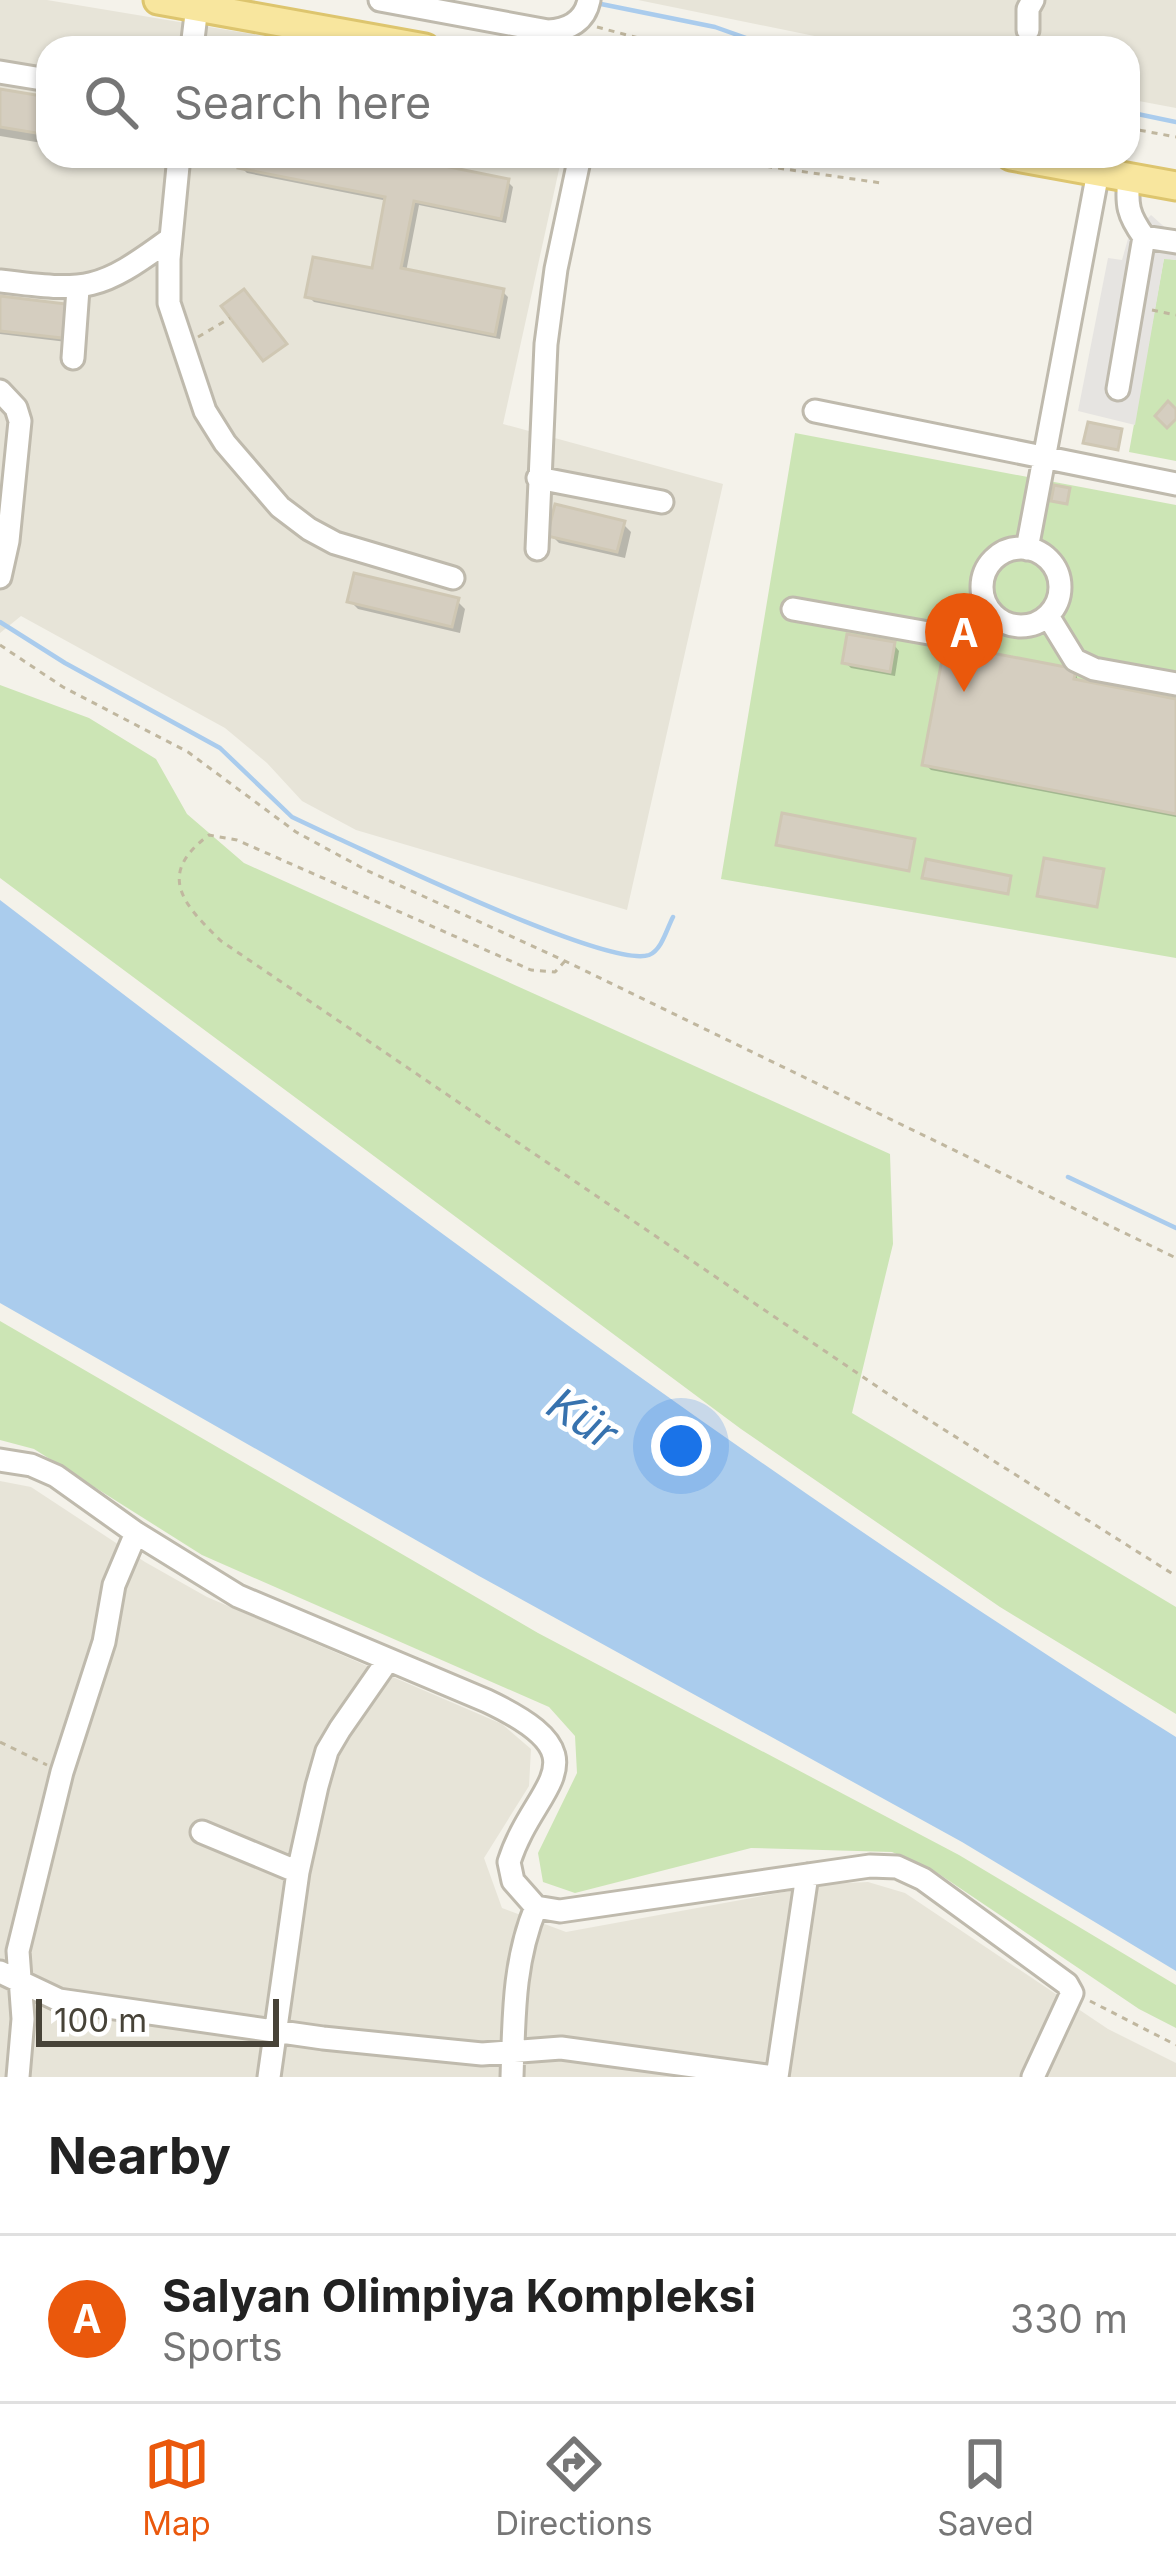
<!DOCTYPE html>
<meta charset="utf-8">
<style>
body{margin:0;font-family:Inter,sans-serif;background:#f6f6f6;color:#222}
.scale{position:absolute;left:36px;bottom:30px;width:243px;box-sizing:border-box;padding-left:12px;border:6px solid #474338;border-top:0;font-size:33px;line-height:42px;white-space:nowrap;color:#474338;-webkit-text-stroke:9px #fff;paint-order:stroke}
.you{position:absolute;left:681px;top:1446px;width:42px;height:42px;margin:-30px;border:9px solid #fff;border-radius:50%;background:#1a73e8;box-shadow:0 0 0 18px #1a73e833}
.badge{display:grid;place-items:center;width:78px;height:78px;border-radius:50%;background:#ea580c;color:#fff;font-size:39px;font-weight:700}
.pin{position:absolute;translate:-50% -99px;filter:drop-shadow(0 3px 6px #0008)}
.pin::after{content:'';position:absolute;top:63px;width:42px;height:36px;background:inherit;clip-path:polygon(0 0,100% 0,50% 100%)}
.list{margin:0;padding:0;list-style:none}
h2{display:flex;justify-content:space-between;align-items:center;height:156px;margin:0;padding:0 48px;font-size:51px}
h2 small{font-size:39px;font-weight:400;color:#767676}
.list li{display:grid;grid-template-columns:78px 1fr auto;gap:36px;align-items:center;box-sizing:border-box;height:168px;padding:0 48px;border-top:3px solid #e0e0e0}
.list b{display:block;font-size:45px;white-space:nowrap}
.list p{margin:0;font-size:39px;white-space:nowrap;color:#767676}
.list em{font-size:39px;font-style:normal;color:#767676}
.icon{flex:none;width:66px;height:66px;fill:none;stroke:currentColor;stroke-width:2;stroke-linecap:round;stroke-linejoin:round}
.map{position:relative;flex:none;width:1176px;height:2077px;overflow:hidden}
.search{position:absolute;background:#fff;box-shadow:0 3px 9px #0004;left:36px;right:36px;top:36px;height:132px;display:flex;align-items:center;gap:30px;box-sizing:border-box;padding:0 42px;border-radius:36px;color:#767676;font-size:45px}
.sheet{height:324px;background:#fff}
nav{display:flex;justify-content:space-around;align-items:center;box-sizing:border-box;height:168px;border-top:3px solid #e0e0e0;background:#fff;font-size:33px;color:#767676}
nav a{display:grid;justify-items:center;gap:6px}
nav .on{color:#ea580c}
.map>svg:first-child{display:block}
</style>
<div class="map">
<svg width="1176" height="2077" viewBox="0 0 1176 2077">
<rect width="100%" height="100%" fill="#f4f2ea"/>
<path fill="#e7e4d8" d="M 0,0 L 47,0 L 335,48 L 48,48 L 48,156 L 562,156 L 503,424 L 723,484 L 627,910 L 356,830 L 302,801 L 267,763 L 225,728 L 21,616 L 0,633 Z
M 638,0 L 1176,0 L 1176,108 L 1128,99 L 1128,48 L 873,48 Z
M 0,1481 L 31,1487 L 145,1562 L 207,1597 L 502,1724 L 531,1749 L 529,1786 L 484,1858 L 502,1908 L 566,1932 L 828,1884 L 868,1882 L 905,1893 L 1108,2029 L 1176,2063 L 1176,2077 L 0,2077 Z"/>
<path fill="#cce5b5" d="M 1164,258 L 1176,260 L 1176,461 L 1129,452 Z
M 795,433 L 1176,505 L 1176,958 L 721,879 Z
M 0,685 L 89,718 L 156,759 L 187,814 L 244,863 L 890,1154 L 893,1244 L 852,1413 L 1176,1607 L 1176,1714 L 1000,1607 L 741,1429 L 0,878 Z
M 0,1321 L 538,1633 L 959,1855 L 1176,1985 L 1176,2028 L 1139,2009 L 936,1872 L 892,1852 L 751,1848 L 575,1893 L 543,1882 L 538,1853 L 577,1773 L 575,1736 L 549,1707 L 202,1555 L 34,1449 L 0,1440 Z"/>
<path fill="#e6e4e1" d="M 1151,215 L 1170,232 L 1176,233 L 1176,260 L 1164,259 L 1135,425 L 1078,411 L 1108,258 L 1122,260 L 1128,239 Z"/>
<path fill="#aacced" d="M 0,900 C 382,1193 767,1481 1176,1737 L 1176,1971 L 962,1842 L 479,1576 L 0,1303 Z"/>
<path fill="#0003" d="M 0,92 L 48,100 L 48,144 L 0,136 Z
M 243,156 L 379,156 L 507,181 L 513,187 L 506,223 L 419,205 L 406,272 L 503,292 L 508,297 L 500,339 L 314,302 L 308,296 L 374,272 L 388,201 L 247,173 L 241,167 Z
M 0,299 L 64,307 L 70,313 L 67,342 L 0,334 Z
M 623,524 L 631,532 L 625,558 L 559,543 L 551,535 Z
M 350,601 L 457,601 L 465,609 L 460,633 L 358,609 Z
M 894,645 L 899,651 L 895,676 L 851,668 L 845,662 Z
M 1075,672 L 1079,683 L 1176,702 L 1176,817 L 931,770 L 925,764 Z"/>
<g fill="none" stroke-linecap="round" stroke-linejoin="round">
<path stroke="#aacced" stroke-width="4.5" d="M 601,4 L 715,27 L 774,48
M 1128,112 L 1176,122
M 0,622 L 65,663 L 220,748 L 292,817 L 328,834 C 378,856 609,969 649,955 C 662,950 667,928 673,917
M 1068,1177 L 1176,1228"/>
</g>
<path fill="#d5cec0" stroke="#cfc7b3" stroke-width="3" d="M 0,89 L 48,97 L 48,135 L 0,127 Z
M 240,156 L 395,156 L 509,179 L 501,219 L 414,201 L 401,268 L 504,289 L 495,335 L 305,297 L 313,257 L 372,268 L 385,197 L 238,168 Z
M 244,289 L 287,344 L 263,361 L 221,306 Z
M 0,296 L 66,304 L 62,338 L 0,331 Z
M 1168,401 L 1176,409 L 1176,419 L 1167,428 L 1155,416 Z
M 1088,422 L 1122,429 L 1118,450 L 1083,443 Z
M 1054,485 L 1070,488 L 1067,504 L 1051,501 Z
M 555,504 L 625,521 L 617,552 L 547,536 Z
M 354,573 L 459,598 L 452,627 L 347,602 Z
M 847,634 L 895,642 L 890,672 L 842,663 Z
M 945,644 L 1076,669 L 1074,679 L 1176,699 L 1176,814 L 922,765 Z
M 782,813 L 915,839 L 909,871 L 776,845 Z
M 1044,858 L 1104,869 L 1097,907 L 1037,896 Z
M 926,859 L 1011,876 L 1008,894 L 922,878 Z"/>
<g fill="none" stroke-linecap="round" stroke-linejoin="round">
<g stroke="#bfbaad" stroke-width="27">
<path id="minor" d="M 380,0 L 548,31 C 569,30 585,21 589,0
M 1028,30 L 1028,9 L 1033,0
M 192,48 L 197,6
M 0,72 L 48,80
M 179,156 L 169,259 L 169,303 L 205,411 L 225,443 L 280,507 L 309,529 L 335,543 L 453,578
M 1129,177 C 1126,205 1128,215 1144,237 L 1176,242
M 0,281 C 88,292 99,291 170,239
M 73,358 L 78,289
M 1118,389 L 1144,237
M 0,391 L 16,408 L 20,421 L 8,541 L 0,577
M 815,411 L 1176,484
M 538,478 L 662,502
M982 587a39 39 0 1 1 78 0a39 39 0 1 1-78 0Z
M 537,549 L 546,344 L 556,269 L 580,156
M 1027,549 L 1098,172
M 793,609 L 940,635 L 954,632 L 987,606
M 1048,616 L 1075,660 L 1094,669 L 1176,684
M 0,1460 L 31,1465 L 56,1476 L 136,1533 L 238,1596 L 487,1701 C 609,1759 534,1783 509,1862 L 513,1881 L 536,1907 L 560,1911 L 870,1866 L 897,1867 L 923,1879 L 1067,1984 L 1072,1993 L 1033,2077
M 202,1832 L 298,1872
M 0,1972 L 59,2000 L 323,2038 L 482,2054 L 561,2048 L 774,2077
M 18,2077 L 23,2019 L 18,1951 L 62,1772 L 104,1642 L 114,1585 L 136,1533
M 269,2077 L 298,1872 L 317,1786 L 327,1751 L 340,1729 L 388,1660
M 512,2077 C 514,2019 513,1962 536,1907
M 777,2077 L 807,1875"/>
</g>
<g stroke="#ddc56e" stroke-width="33">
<path id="major" d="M 158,0 L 425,48
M 1011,156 L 1176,186"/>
</g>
<path stroke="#c0b79f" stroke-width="3" stroke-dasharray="6 6" stroke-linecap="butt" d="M 597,27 L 676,48
M 1128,128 L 1176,137
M 695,156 L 881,183
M 404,158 L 404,156
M 1152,310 L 1176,315
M 198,337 L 230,318
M 0,645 L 63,687 L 188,752 L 296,832 L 366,870 L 565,961 L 1176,1258
M 565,961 L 555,972 L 531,970 L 237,840 L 209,835 C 155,875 184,905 221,941 L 894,1398 L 1176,1576
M 0,1742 L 47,1765
M 1090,2001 L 1176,2045"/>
<use href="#minor" stroke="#fff" stroke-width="21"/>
<use href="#major" stroke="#f8e69e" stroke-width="27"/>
</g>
<g text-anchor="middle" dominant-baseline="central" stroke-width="10" stroke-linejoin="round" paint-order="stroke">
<g font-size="45" font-style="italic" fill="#3772ae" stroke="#fff">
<text transform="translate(583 1418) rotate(33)">Kür</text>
</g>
</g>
</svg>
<div class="scale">100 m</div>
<div class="you"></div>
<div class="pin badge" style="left:964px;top:692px">A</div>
<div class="search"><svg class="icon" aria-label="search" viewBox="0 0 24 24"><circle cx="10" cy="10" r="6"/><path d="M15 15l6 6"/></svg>Search here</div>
</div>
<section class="sheet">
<h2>Nearby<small></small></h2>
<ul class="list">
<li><span class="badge">A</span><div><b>Salyan Olimpiya Kompleksi</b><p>Sports</p></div><em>330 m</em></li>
</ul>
</section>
<nav>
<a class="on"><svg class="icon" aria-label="map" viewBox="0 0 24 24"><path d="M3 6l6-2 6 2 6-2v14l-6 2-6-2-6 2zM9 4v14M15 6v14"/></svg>Map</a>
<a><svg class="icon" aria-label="directions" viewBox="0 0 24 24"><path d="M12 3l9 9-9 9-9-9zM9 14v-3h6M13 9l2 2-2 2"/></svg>Directions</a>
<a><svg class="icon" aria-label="saved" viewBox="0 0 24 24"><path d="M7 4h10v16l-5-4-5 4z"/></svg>Saved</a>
</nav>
